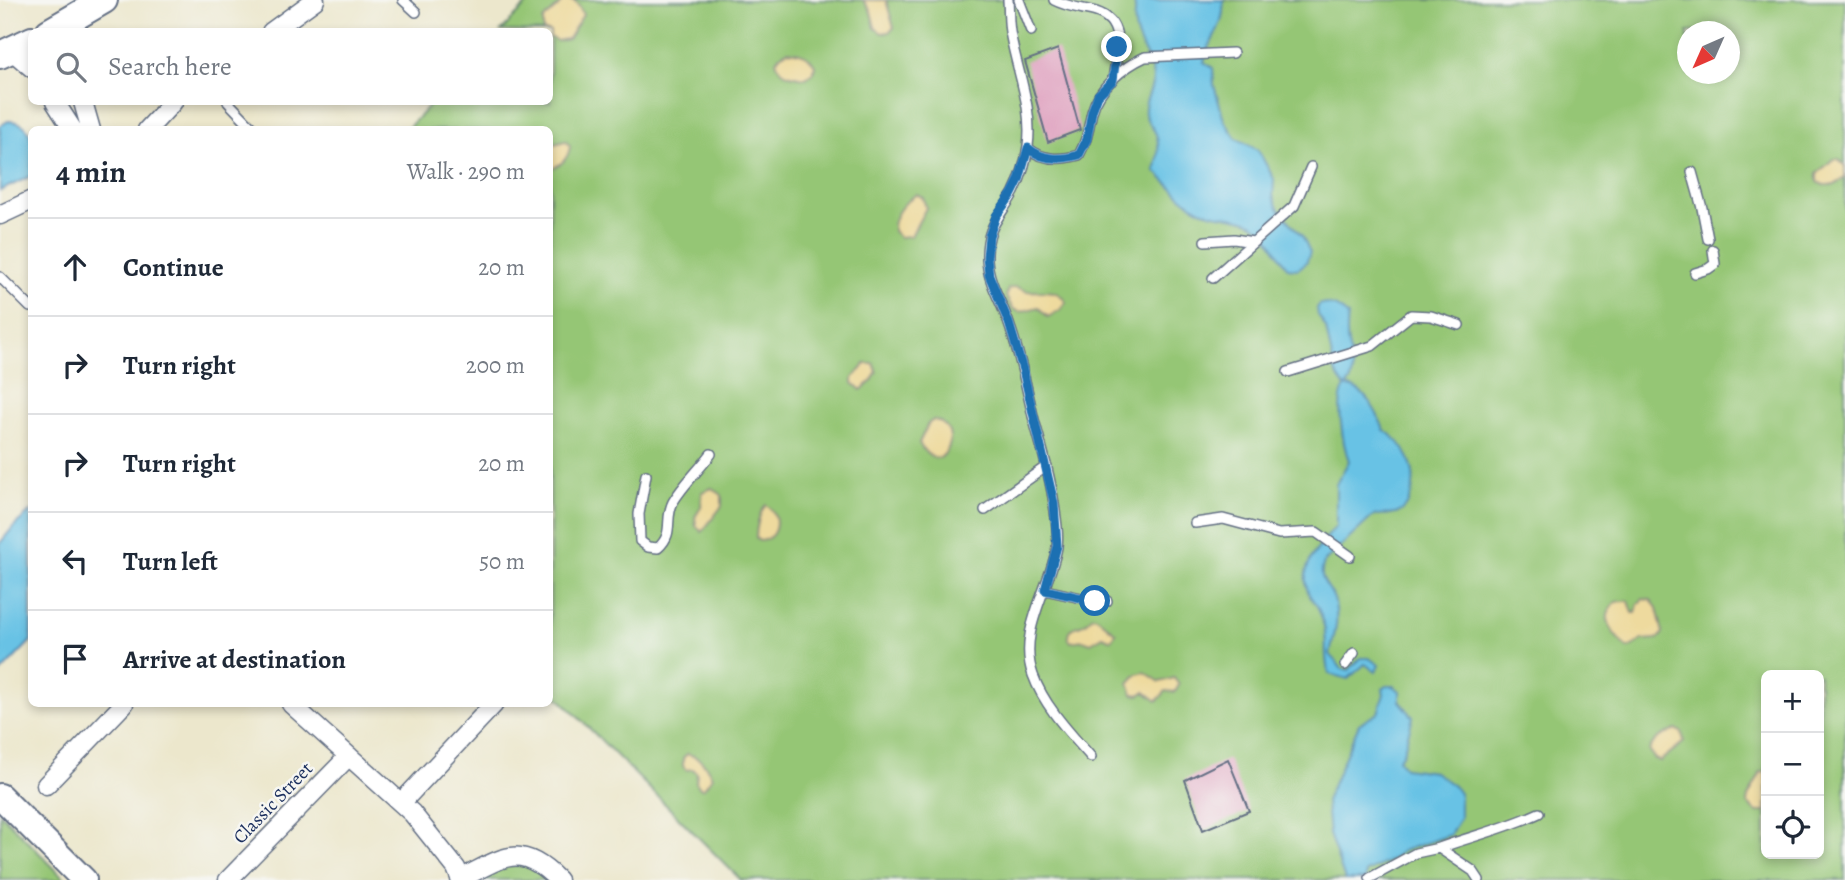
<!DOCTYPE html>
<meta charset="utf-8">
<style>
body{margin:0;font-family:Alegreya,serif;background:#f6f6f7;color:#1f2937}
.controls{position:absolute;right:21px;bottom:21px;display:grid;overflow:hidden;border-radius:10px;box-shadow:0 4px 10px #0003}
.controls button{width:63px;height:63px;display:grid;place-items:center;padding:0;border:0;border-bottom:2px solid #e0e1e3;background:#fff;color:#1f2937;font:35px sans-serif}
.compass{position:absolute;left:1677px;top:21px;width:63px;height:63px;border-radius:50%;background:#fff;box-shadow:0 4px 10px #0003;rotate:225deg}
.stop{position:absolute;width:21px;height:21px;margin:-16px;border:5px solid #1f6fb2;border-radius:50%;background:#fff}
.stop.end{background:#1f6fb2;border-color:#fff;box-shadow:0 2px 7px #0008}
.list{margin:0;padding:0;list-style:none}
h2{display:flex;justify-content:space-between;align-items:center;height:91px;margin:0;padding:0 28px;font-size:30px}
h2 small{font-size:23px;font-weight:400;color:#747a83}
.list li{display:grid;grid-template-columns:46px 1fr auto;gap:21px;align-items:center;box-sizing:border-box;height:98px;padding:0 28px;border-top:2px solid #e0e1e3}
.list b{display:block;font-size:26px;white-space:nowrap}
.list em{font-size:23px;font-style:normal;color:#747a83}
.icon{flex:none;width:38px;height:38px;fill:none;stroke:currentColor;stroke-width:2;stroke-linecap:round;stroke-linejoin:round}
.map{position:relative;flex:none;width:1845px;height:880px;overflow:hidden}
.search{position:absolute;background:#fff;box-shadow:0 4px 10px #0003;left:28px;top:28px;width:525px;height:77px;display:flex;align-items:center;gap:18px;box-sizing:border-box;padding:0 24px;border-radius:10px;color:#747a83;font-size:26px}
.panel{position:absolute;background:#fff;box-shadow:0 4px 10px #0003;left:28px;top:126px;width:525px;height:581px;border-radius:10px}
.map>svg:first-child{display:block}
</style>
<div class="map">
<svg width="1845" height="880" viewBox="0 0 1845 880">
<rect width="100%" height="100%" fill="#f6f6f2"/>
<filter id="ink" filterUnits="userSpaceOnUse"><feTurbulence type="fractalNoise" baseFrequency=".0143" numOctaves="2"/><feDisplacementMap in="SourceGraphic" scale="14" xChannelSelector="R" yChannelSelector="G"/><feConvolveMatrix kernelMatrix="1 2 1 2 8 2 1 2 1" color-interpolation-filters="sRGB"/></filter>
<filter id="wash" filterUnits="userSpaceOnUse"><feTurbulence type="fractalNoise" baseFrequency=".00686" numOctaves="4" result="noise"/><feDisplacementMap in="SourceGraphic" scale="28" xChannelSelector="R" yChannelSelector="G"/><feGaussianBlur stdDeviation="1.57" result="paint"/><feColorMatrix in="noise" values="0 0 0 0 0 0 0 0 0 0 0 0 0 0 0 0 0 1.4 0 .05"/><feComposite in="paint" operator="in"/></filter>
<g filter="url(#wash)">
<rect width="100%" height="100%" fill="#ece7cc"/>
<path fill="#95c675" stroke="#587a6a" stroke-width="2" fill-rule="evenodd" d="M 531,0 L 1845,0 L 1845,880 L 741,880 L 550,689 L 550,130 L 406,130 L 433,102 L 550,102 L 550,32 L 501,31 ZM 1688,32 L 1730,32 L 1730,74 L 1688,74 ZM 1766,675 L 1819,675 L 1819,854 L 1766,854 Z
M 0,813 L 66,880 L 0,880 Z
M 503,865 L 527,865 L 551,880 L 476,880 Z"/>
<path fill="#eeda9e" stroke="#84847e" stroke-width="2" d="M 565,0 C 577,0 579,5 583,15 L 568,39 L 557,41 L 550,37 L 550,32 L 543,31 L 543,20 Z
M 863,0 L 886,0 L 894,28 L 889,32 L 882,33 L 875,28 L 871,12 Z
M 787,51 C 800,52 808,54 815,65 L 813,73 L 806,78 C 792,76 780,75 776,61 L 780,55 Z
M 566,141 L 570,146 C 569,157 561,167 550,168 L 550,143 L 554,144 Z
M 1833,159 L 1839,159 L 1845,166 L 1845,177 L 1835,185 L 1824,185 L 1817,182 L 1817,174 Z
M 917,194 L 923,198 L 926,208 L 911,236 L 899,237 L 893,231 C 892,215 904,202 917,194 Z
M 1016,287 C 1019,288 1023,290 1027,291 C 1043,293 1056,286 1066,302 L 1060,310 L 1048,317 L 1038,307 L 1020,312 L 1013,309 L 1006,297 L 1008,289 Z
M 865,364 L 874,364 L 877,371 L 872,381 L 861,390 L 853,383 L 853,378 Z
M 933,420 C 954,424 955,447 940,458 C 929,458 924,452 919,443 L 928,424 Z
M 712,488 L 722,495 L 722,506 L 702,532 L 696,526 L 695,517 L 701,507 L 702,492 Z
M 766,505 C 782,514 778,541 759,541 L 756,538 C 756,528 759,512 766,505 Z
M 1643,599 L 1651,600 L 1657,608 L 1663,633 L 1658,639 L 1642,640 L 1632,647 L 1627,648 C 1617,638 1602,624 1610,609 C 1615,600 1619,601 1629,601 L 1633,613 L 1636,613 L 1638,604 Z
M 1093,616 L 1097,617 L 1116,633 L 1111,640 L 1103,636 L 1091,643 L 1083,640 L 1071,642 L 1068,638 C 1068,624 1077,629 1085,623 C 1088,621 1090,618 1093,616 Z
M 1145,672 L 1160,682 L 1174,678 L 1179,685 L 1175,692 L 1166,691 L 1157,701 L 1145,692 L 1139,695 L 1133,694 L 1129,683 L 1137,674 Z
M 1676,730 L 1682,732 L 1684,742 L 1660,761 L 1655,759 L 1649,751 C 1652,740 1665,733 1676,730 Z
M 687,754 C 700,757 706,764 712,777 L 704,788 L 700,788 L 696,782 L 697,773 L 693,769 L 686,770 L 683,766 L 683,758 Z
M 1761,772 L 1766,772 L 1766,812 L 1757,812 L 1747,803 L 1748,797 Z"/>
<path fill="#68c2e5" stroke="#4278a2" stroke-width="2" d="M 1133,0 L 1223,0 C 1226,26 1209,39 1204,62 L 1213,68 L 1214,85 L 1224,120 L 1236,138 L 1258,150 L 1274,179 L 1273,196 L 1278,208 L 1303,237 L 1310,252 L 1306,263 L 1298,269 L 1288,268 C 1279,257 1272,241 1263,231 C 1249,215 1219,218 1201,210 C 1182,201 1171,185 1155,171 C 1158,160 1160,145 1156,134 C 1153,127 1147,122 1145,114 C 1143,100 1153,90 1153,78 C 1152,58 1136,45 1135,26 C 1133,16 1138,10 1133,0 Z
M 8,121 C 39,121 32,154 31,176 L 0,191 L 0,126 Z
M 1320,304 C 1332,303 1340,308 1348,316 C 1347,325 1346,335 1348,344 C 1350,358 1358,376 1346,387 C 1365,387 1378,414 1384,430 C 1406,443 1419,471 1411,495 C 1409,502 1405,510 1398,513 C 1390,517 1381,512 1372,517 L 1324,562 C 1316,584 1332,585 1335,603 C 1339,625 1334,634 1330,654 L 1342,669 L 1349,670 L 1361,658 L 1369,658 L 1379,665 L 1376,672 L 1365,664 L 1348,679 L 1329,674 C 1323,658 1328,643 1324,626 C 1322,620 1320,612 1317,606 C 1314,601 1309,597 1308,592 C 1298,564 1321,546 1336,526 L 1336,484 L 1349,461 C 1343,445 1335,400 1345,387 L 1335,372 L 1326,328 L 1318,315 L 1317,308 Z
M 31,511 L 31,641 L 0,673 L 0,543 L 14,526 Z
M 1387,686 L 1394,686 L 1400,691 L 1400,701 L 1413,717 L 1403,753 L 1398,760 L 1405,768 L 1434,772 L 1453,785 L 1460,795 L 1460,818 L 1450,835 L 1402,851 L 1390,861 L 1366,872 L 1365,880 L 1345,880 L 1329,834 L 1326,801 L 1359,724 L 1378,713 L 1384,694 L 1383,689 Z"/>
<g id="blocks">
<path fill="#e0a4c1" d="M 1058,49 L 1080,130 L 1048,142 L 1025,61 Z
M 1228,759 L 1249,811 L 1203,830 L 1185,780 Z"/>
</g>
</g>
<g filter="url(#ink)">
<use href="#blocks" fill-opacity="0" stroke="#646f84" stroke-width="2"/>
<g fill="none" stroke-linecap="round" stroke-linejoin="round">
<g stroke="#646f84" stroke-width="12">
<path id="lane" d="M 403,0 L 416,12
M 1008,0 C 1009,12 1008,25 1011,37 C 1018,74 1033,108 1028,146 C 1026,161 1021,178 1014,192 C 1000,218 986,225 987,259 C 988,283 1002,302 1009,324 C 1020,354 1026,385 1033,416 C 1041,446 1050,474 1054,504 C 1056,518 1059,533 1057,547 C 1050,588 1017,632 1033,675 C 1044,706 1070,733 1091,757
M 1019,0 L 1031,31
M 1054,0 C 1067,7 1082,8 1096,12 C 1127,22 1116,55 1113,80
M 228,102 L 255,130
M 1028,148 C 1043,161 1061,160 1079,155 C 1088,139 1088,129 1092,112 C 1098,88 1123,67 1145,57 L 1233,53
M 1692,172 L 1702,208 L 1708,239
M 1205,241 L 1234,239 L 1253,242
M 1695,273 L 1708,269 L 1715,264 L 1713,250
M 0,277 L 30,307
M 1213,278 L 1294,206 L 1311,167
M 1288,372 L 1372,346 L 1411,315 L 1431,316 L 1459,325
M 646,475 L 639,514 L 640,541 L 648,547 L 658,548 C 675,533 664,520 673,502 C 683,485 699,470 711,454
M 985,510 L 1047,466
M 1195,523 L 1223,519 L 1279,534 L 1316,532 L 1350,556
M 1045,590 L 1095,601 L 1107,601
M 1345,665 L 1354,653
M 1439,848 C 1473,836 1507,828 1539,813
M 1370,878 L 1416,853 L 1439,848 L 1473,871 L 1479,880"/>
</g>
<g stroke="#646f84" stroke-width="21">
<path id="street" d="M 271,32 L 315,0
M 11,50 L 32,68
M 55,102 L 73,130
M 83,102 L 91,130
M 147,130 L 173,102
M 0,215 L 32,200
M 291,704 L 412,813 L 456,868 L 461,880
M 46,785 L 124,704
M 401,803 L 494,704
M 460,879 C 503,858 519,841 558,880
M 228,880 L 349,756"/>
</g>
<g stroke="#646f84" stroke-width="28">
<path id="secondary" d="M 0,796 L 84,880"/>
</g>
<g stroke="#646f84" stroke-width="30">
<path id="primary" d="M 49,32 L 104,0
M 0,55 L 32,40"/>
</g>
<use href="#lane" stroke="#fff" stroke-width="9"/>
<use href="#street" stroke="#fff" stroke-width="18"/>
<use href="#secondary" stroke="#fff" stroke-width="24"/>
<use href="#primary" stroke="#fff" stroke-width="26"/>
</g>
</g>
<g fill="none" stroke-linecap="round" stroke-linejoin="round" filter="url(#ink)">
<path stroke="#1f6fb2" stroke-width="9" d="M 1095,601 L 1045,590 L 1057,546 L 1054,503 L 1023,370 L 1009,323 L 989,275 L 987,257 L 989,236 L 996,216 L 1012,194 L 1019,180 L 1028,148 C 1043,161 1061,160 1079,155 L 1087,139 L 1092,111 L 1098,95 L 1113,80 L 1117,47"/>
</g>
<g text-anchor="middle" dominant-baseline="central" stroke-width="5" stroke-linejoin="round" paint-order="stroke">
<g font-size="19" fill="#1b2f5e" stroke="#f6f6f2">
<text transform="translate(273 803) rotate(-46)">Classic Street</text>
</g>
</g>
</svg>
<div class="controls">
<button>+</button>
<button>−</button>
<button><svg class="icon" aria-label="locate" viewBox="0 0 24 24"><circle cx="12" cy="12" r="6"/><path d="M12 2v4M12 18v4M2 12h4M18 12h4"/></svg></button>
</div>
<svg class="compass" viewBox="-18 -18 36 36"><path d="M0-13l5 13h-10z" fill="#e53935"/><path d="M0 13l5-13h-10z" fill="#747a83"/></svg>
<div class="stop" style="left:1095px;top:601px"></div>
<div class="stop end" style="left:1117px;top:47px"></div>
<div class="search"><svg class="icon" aria-label="search" viewBox="0 0 24 24"><circle cx="10" cy="10" r="6"/><path d="M15 15l6 6"/></svg>Search here</div>
<section class="panel">
<h2>4 min<small>Walk · 290 m</small></h2>
<ul class="list">
<li><svg class="icon" aria-label="ahead" viewBox="0 0 24 24"><path d="M12 20V5M6 11l6-6 6 6"/></svg><div><b>Continue</b></div><em>20 m</em></li>
<li><svg class="icon" aria-label="right" viewBox="0 0 24 24"><path d="M7 20v-9h11M14 6l5 5-5 5"/></svg><div><b>Turn right</b></div><em>200 m</em></li>
<li><svg class="icon" aria-label="right" viewBox="0 0 24 24"><path d="M7 20v-9h11M14 6l5 5-5 5"/></svg><div><b>Turn right</b></div><em>20 m</em></li>
<li><svg class="icon" aria-label="left" viewBox="0 0 24 24"><path d="M17 20v-9H6M10 6l-5 5 5 5"/></svg><div><b>Turn left</b></div><em>50 m</em></li>
<li><svg class="icon" aria-label="arrive" viewBox="0 0 24 24"><path d="M6 21V4h12l-3 4 3 4H6"/></svg><div><b>Arrive at destination</b></div></li>
</ul>
</section>
</div>
